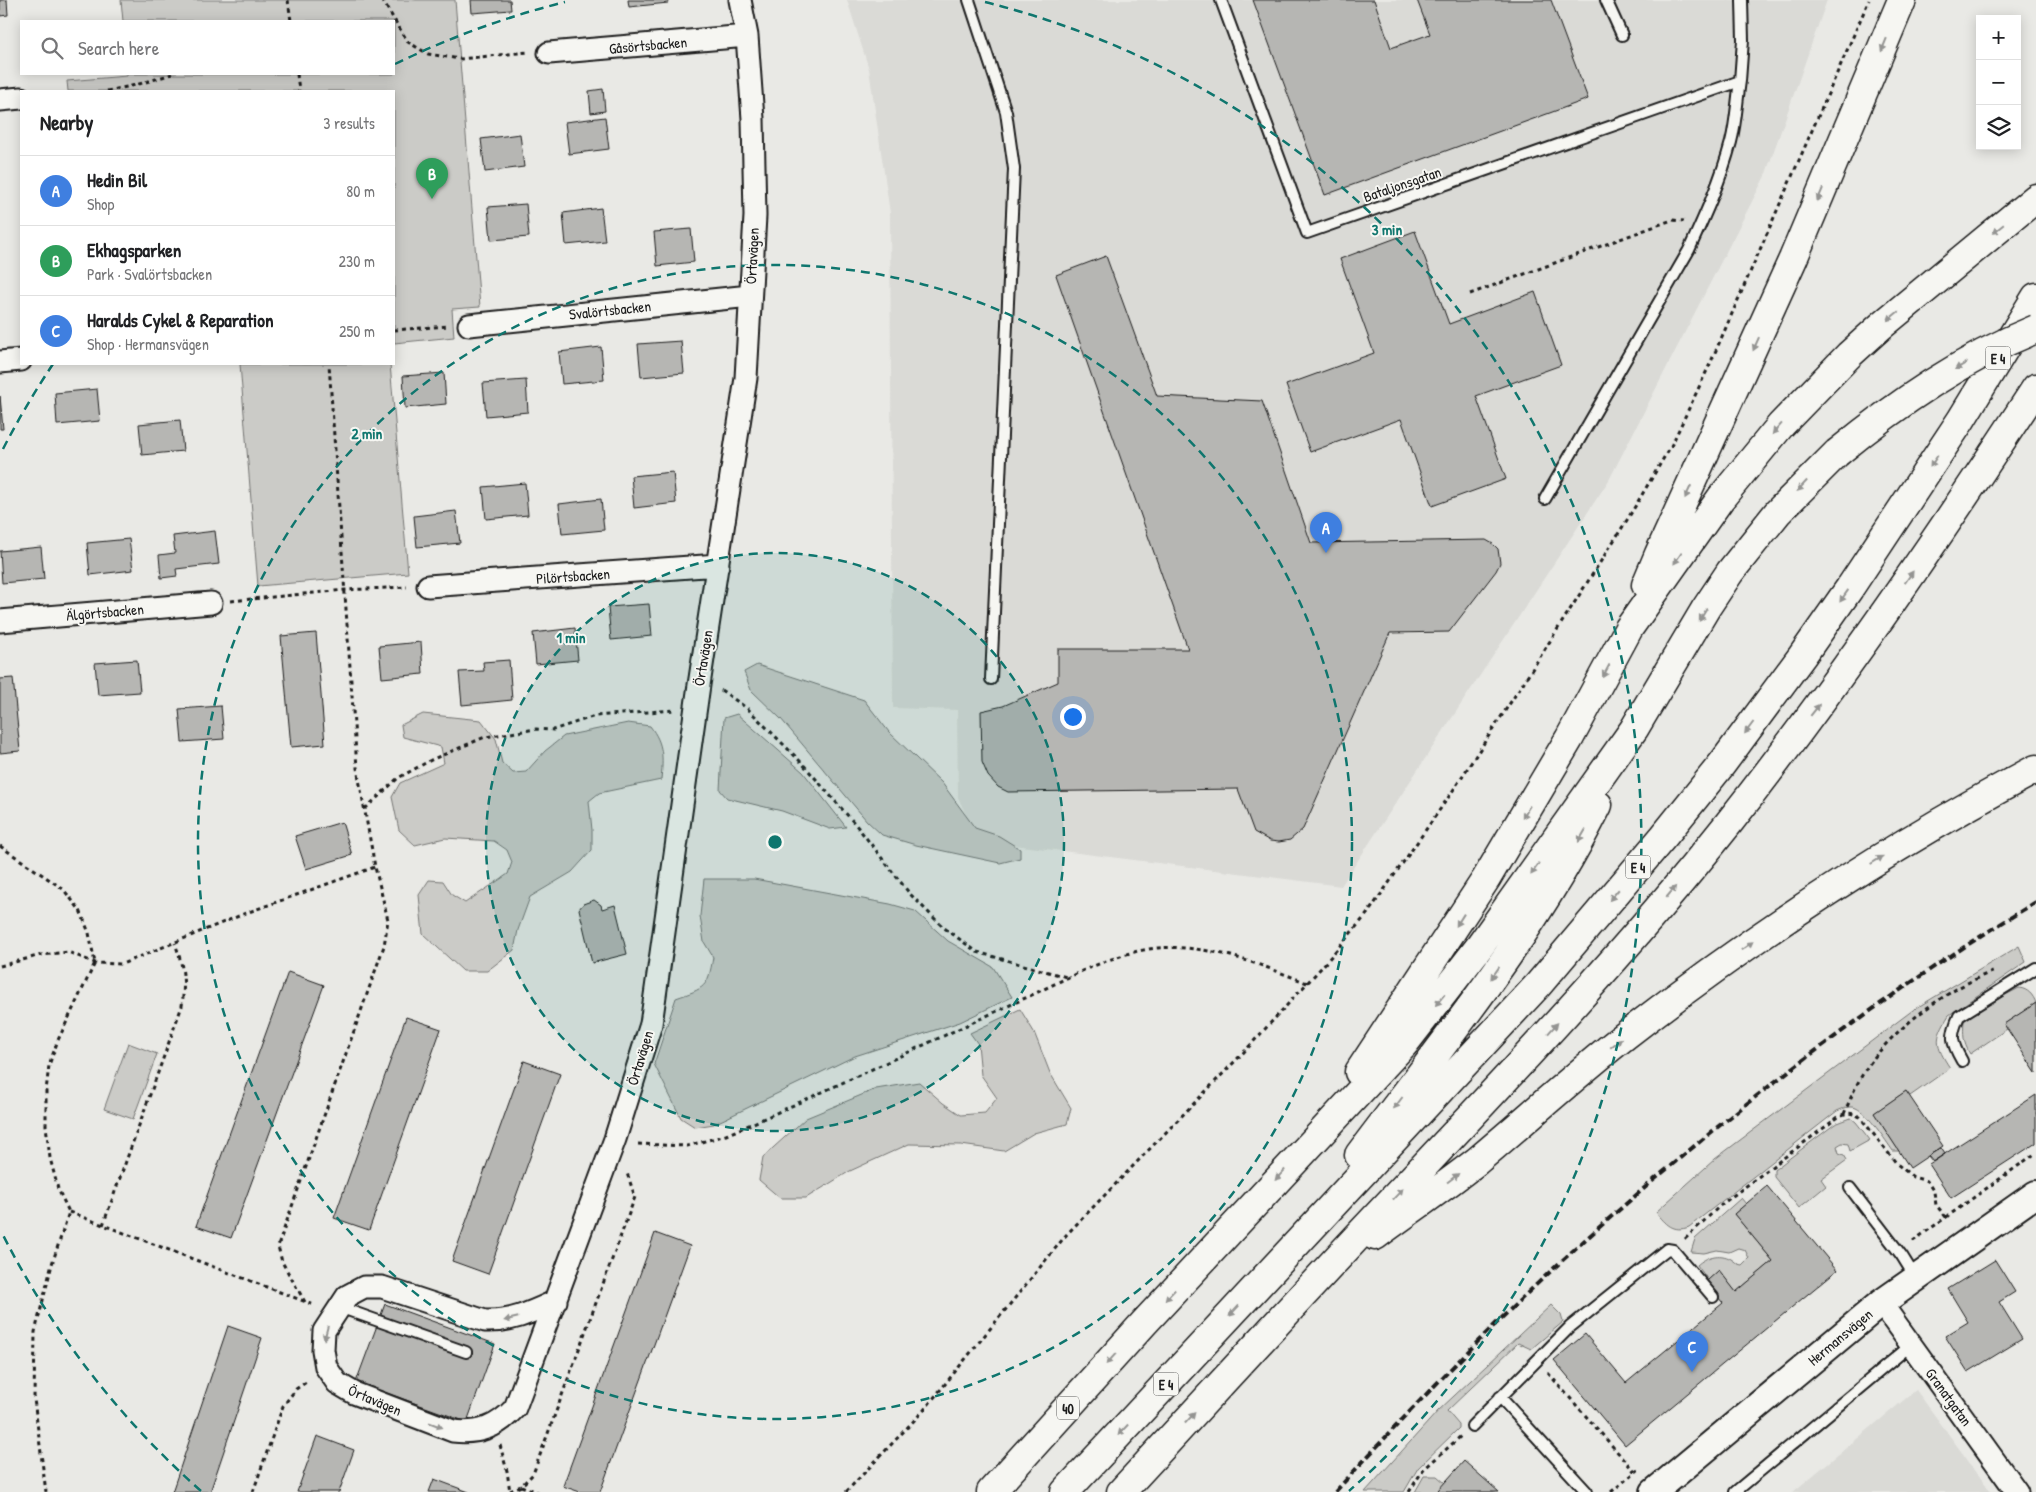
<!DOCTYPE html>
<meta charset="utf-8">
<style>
body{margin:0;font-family:"Patrick Hand",sans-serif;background:#f2f2f2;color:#202124}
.controls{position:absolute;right:15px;top:15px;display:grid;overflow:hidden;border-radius:0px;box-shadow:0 2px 12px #0003}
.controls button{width:45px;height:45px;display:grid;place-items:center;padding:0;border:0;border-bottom:1px solid #e0e0e0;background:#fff;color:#202124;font:25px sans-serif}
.you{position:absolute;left:1072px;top:716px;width:18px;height:18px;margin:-12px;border:4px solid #fff;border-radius:50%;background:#1a73e8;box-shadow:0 0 0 8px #1a73e833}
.badge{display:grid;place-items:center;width:32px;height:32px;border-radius:50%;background:#ea580c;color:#fff;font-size:16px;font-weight:700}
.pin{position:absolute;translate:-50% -41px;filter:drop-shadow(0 1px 2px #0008)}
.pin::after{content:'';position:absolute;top:26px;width:18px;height:15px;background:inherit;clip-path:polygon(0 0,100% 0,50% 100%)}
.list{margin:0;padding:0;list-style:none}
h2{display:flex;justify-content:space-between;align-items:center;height:65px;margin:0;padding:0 20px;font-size:21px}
h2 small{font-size:16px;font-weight:400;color:#757577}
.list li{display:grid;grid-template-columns:32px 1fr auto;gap:15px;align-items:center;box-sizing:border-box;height:70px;padding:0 20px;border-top:1px solid #e0e0e0}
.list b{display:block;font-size:19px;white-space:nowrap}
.list p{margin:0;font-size:16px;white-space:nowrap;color:#757577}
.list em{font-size:16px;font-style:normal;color:#757577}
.icon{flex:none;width:28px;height:28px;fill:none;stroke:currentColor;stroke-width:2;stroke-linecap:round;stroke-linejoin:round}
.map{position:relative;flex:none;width:2036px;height:1492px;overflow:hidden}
.search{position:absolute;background:#fff;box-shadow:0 2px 12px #0003;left:20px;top:20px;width:375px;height:55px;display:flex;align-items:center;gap:12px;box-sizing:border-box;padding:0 18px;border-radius:0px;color:#757577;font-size:19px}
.panel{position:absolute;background:#fff;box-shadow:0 2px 12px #0003;left:20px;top:90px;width:375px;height:275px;border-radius:0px}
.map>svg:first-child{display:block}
</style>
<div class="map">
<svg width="2036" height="1492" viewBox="0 0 2036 1492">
<rect width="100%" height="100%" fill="#e9e9e5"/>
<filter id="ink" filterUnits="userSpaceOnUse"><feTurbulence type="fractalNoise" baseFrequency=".02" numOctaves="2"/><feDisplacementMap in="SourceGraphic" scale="10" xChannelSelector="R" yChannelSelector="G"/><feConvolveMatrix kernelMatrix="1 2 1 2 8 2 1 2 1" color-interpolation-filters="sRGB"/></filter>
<g filter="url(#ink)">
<path fill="#dadad6" d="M 847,0 L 1827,0 L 1765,176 L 1609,480 L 1341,886 L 998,843 L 981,835 L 969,822 L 958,797 L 957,710 L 893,708 L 890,213 L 869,69 Z
M 1916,1390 L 1991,1492 L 1793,1492 Z"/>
<path fill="#cbcbc7" stroke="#747472" d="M 121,0 L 455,0 L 480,307 L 452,309 L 454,337 L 394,343 L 394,91 L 68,91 L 67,81 L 127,76 L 127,74 L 394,74 L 394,21 L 123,21 Z
M 240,364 L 390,364 L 408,573 L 258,586 Z
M 757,665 L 864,700 L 889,732 L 942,783 L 975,828 L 999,836 L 1020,849 L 1020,858 L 1000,863 L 916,845 L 882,835 L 867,821 L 781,719 L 751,690 L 744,672 Z
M 423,714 L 481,720 L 496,739 L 502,763 L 513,773 L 526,772 L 545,751 L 564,736 L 628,723 L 650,726 C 664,744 663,758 661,780 L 599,793 L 589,801 L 592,830 L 592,850 L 572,872 L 530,897 L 518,930 L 514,950 L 487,971 L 463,971 L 423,934 L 419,895 L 429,880 L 443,881 L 452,895 L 465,903 L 508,874 L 512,862 L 507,850 L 494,841 L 445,838 L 415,845 L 399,830 L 392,797 L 400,783 L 444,763 L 441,747 L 403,737 L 401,725 Z
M 737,714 L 803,772 L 846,827 L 830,829 L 782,811 L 727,798 L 720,790 L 724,718 Z
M 704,879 L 754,879 L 890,904 L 915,911 L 948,941 L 993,967 L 1012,997 L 960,1022 L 855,1056 L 714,1124 L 695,1127 L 681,1118 L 654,1064 L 676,998 C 705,988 708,988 713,957 L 704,942 L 700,916 Z
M 2019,946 L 2026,962 L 1949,1015 C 1934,1039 1935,1045 1950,1068 L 1910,1096 L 1906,1091 L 1874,1113 L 1899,1151 L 1893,1151 C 1885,1140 1869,1114 1856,1108 C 1850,1105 1842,1109 1837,1111 L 1689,1227 C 1673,1233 1666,1224 1656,1212 L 1715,1159 L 1913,1010 Z
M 2019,988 C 2028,989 2033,995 2036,1003 L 2004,1024 L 2007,1029 L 1970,1054 C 1963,1042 1963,1035 1964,1021 L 1975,1011 Z
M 1020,1009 L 1034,1032 L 1050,1073 L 1071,1108 L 1067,1124 L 1034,1133 L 1004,1151 L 961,1145 L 909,1144 L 850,1171 L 806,1198 L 780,1198 L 759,1180 L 763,1157 L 806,1118 L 876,1089 L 919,1082 L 943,1103 L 961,1115 L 985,1113 L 997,1098 L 981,1075 L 978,1044 L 970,1033 Z
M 128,1043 L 157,1054 L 133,1119 L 104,1109 Z
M 1851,1118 L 1856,1122 L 1870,1140 L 1850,1151 L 1848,1144 L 1842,1143 L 1837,1146 L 1839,1153 L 1844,1155 L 1847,1160 L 1821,1179 L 1826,1186 L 1799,1208 L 1774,1177 L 1774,1170 L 1835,1124 Z
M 1741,1198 L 1746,1204 L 1734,1214 L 1773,1261 L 1736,1292 L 1719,1271 L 1708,1280 L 1697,1265 C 1706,1257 1719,1252 1731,1259 C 1736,1262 1736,1264 1742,1265 L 1749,1258 L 1745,1250 L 1738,1248 L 1729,1252 L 1717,1250 L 1704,1253 L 1691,1252 L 1695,1239 Z
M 1551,1305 L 1561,1315 L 1563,1322 L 1531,1349 L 1518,1343 L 1447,1411 L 1459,1425 L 1459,1428 L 1418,1468 L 1404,1492 L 1365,1492 L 1438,1411 Z
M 1424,1476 L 1437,1476 L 1445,1483 L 1439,1490 L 1441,1492 L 1415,1492 Z"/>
<path fill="#b6b6b3" stroke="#1c1c1c" d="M 0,0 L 7,0 L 8,15 L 0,16 Z
M 471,0 L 510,0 L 511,10 L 472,13 Z
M 628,0 L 667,0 L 668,3 L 629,7 Z
M 1253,0 L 1374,0 L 1391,48 L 1430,34 L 1417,0 L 1551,0 L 1588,99 L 1325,195 Z
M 603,89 L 605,111 L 591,113 L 589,91 Z
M 605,117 L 609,149 L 569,154 L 565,122 Z
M 520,134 L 524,167 L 485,172 L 481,139 Z
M 526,204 L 529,237 L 491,240 L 488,207 Z
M 601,208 L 605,241 L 566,245 L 563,213 Z
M 691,229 L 694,262 L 657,266 L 654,232 Z
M 1415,231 L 1449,324 L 1535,292 L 1561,365 L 1476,396 L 1506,479 L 1432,506 L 1401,419 L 1310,452 L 1286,385 L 1374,353 L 1340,259 Z
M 1106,256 L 1157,396 L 1262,401 L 1311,543 L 1486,540 L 1493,544 L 1498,549 L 1500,563 L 1496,571 L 1449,632 L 1390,633 L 1303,829 L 1290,840 L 1279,842 L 1270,841 L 1254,832 L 1238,789 L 1008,792 L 998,787 L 988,776 L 982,762 L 981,711 L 1003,706 L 1058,682 L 1058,649 L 1188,649 L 1056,275 Z
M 681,341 L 684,373 L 641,377 L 638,344 Z
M 601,347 L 604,380 L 562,384 L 559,352 Z
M 444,373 L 446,404 L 405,408 L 403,376 Z
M 526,380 L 528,412 L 486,416 L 483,383 Z
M 97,389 L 100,421 L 57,425 L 55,393 Z
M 0,396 L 3,429 L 0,429 Z
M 180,420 L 183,451 L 142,455 L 139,424 Z
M 673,472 L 676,503 L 634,508 L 631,476 Z
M 525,483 L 528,515 L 486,519 L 483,487 Z
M 601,499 L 604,530 L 562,534 L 559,504 Z
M 456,511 L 460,543 L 417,547 L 414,516 Z
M 215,531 L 219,564 L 176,569 L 177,576 L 161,578 L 159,555 L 175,553 L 173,536 Z
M 129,539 L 133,570 L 90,575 L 87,543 Z
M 41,547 L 44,579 L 2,583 L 0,551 Z
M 649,604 L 652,636 L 611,640 L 608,607 Z
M 575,628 L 578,660 L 536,664 L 533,633 Z
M 316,633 L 325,744 L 291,747 L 281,636 Z
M 421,642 L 423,674 L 382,678 L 379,646 Z
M 137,660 L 140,692 L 98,695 L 95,663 Z
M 509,660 L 512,700 L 462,705 L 459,672 L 484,671 L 483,662 Z
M 13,678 L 20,751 L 0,753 L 0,679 Z
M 221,706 L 224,739 L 182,742 L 179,709 Z
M 342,822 L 352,855 L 306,869 L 295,836 Z
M 594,900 L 601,905 L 602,909 L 615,905 L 627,954 L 592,963 L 579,909 L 583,904 Z
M 288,972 L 324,985 L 231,1238 L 196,1226 Z
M 2036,1003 L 2036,1073 L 2004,1024 Z
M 406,1017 L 441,1029 L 369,1230 L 334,1218 Z
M 524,1061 L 560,1074 L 488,1274 L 452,1261 Z
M 1906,1091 L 1943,1146 L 1910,1168 L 1874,1113 Z
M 2036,1095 L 2036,1143 L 1951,1198 L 1929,1164 Z
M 1941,1148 L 1945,1154 L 1933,1162 L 1928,1156 Z
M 1767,1186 L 1837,1270 L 1625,1445 L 1554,1360 L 1585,1334 L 1626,1383 L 1723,1303 L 1705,1282 L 1708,1280 L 1719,1270 L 1736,1292 L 1773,1261 L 1734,1214 Z
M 655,1233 L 690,1246 L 600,1492 L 580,1492 L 563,1486 Z
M 1995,1260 L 2015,1292 L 1999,1302 L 2022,1339 L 1968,1372 L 1945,1336 L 1968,1322 L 1948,1289 Z
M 385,1304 L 495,1344 L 467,1422 L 356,1382 Z
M 228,1326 L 262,1338 L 210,1492 L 172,1492 Z
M 317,1436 L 354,1450 L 339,1492 L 297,1492 Z
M 1464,1461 L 1499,1492 L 1441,1492 L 1438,1490 Z
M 434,1479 L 469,1492 L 429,1492 Z"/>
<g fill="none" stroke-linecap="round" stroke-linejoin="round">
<g stroke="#1c1c1c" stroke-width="14">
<path id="service" d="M 969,0 L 1006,112 L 1014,169 L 991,679
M 1221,0 L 1307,233 L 1740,81 L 1743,40 L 1742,0
M 1606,0 L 1622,35
M 1545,499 L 1689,250 C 1705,215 1721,180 1731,142 C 1736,123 1737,101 1740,81
M 1962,1061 C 1951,1042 1950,1036 1959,1016 L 2036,968
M 1850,1188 L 1902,1256 L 1915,1277
M 339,1307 L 466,1352
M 1500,1397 L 1587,1492
M 1472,1426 L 1570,1327 L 1667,1249 L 1673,1250 L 1713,1297
M 1735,1492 L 1911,1345"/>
</g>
<g stroke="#1c1c1c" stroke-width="25">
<path id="minor" d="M 549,53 L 747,36
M 0,100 L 21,98
M 469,325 L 750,296
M 0,362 L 21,360
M 428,586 L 718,565
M 0,621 L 211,603
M 556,1301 C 532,1312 512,1322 485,1321 L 382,1287 L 364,1287 L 347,1296 L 324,1331 L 323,1350 L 326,1367 L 337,1383 L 354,1393 L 453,1431 C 480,1434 497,1427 515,1408 L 615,1139 L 651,1024 L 699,685 L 746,378 L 755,216 L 753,119 L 747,36 L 740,0
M 1881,1303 L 2017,1492"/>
</g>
<g stroke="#1c1c1c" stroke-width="30">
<path id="tertiary" d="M 1654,1492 L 1881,1303 L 2036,1194"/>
</g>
<g stroke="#1c1c1c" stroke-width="31">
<path id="motorway" d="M 1646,585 L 1659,554 L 1793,259 L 1902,0
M 1359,1072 L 1486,879 L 1569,739 L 1629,628 L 1721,498 L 1781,425 L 1849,355 L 1881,326 L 2036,198
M 1359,1155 C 1444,1042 1535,932 1598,805
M 1375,1236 C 1409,1211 1444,1187 1477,1161 C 1527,1119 1575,1075 1626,1035 C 1755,935 1892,845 2036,769
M 991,1492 L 1144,1323 L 1404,1044 L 1480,946 L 1634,729 L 1706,608 L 1730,572 L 1778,512 L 1837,453
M 1065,1492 L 1538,985 L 1664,836 L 1722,764 L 1802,656 L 1849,589 L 1961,420 L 2036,297
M 1121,1492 C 1211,1395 1300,1297 1391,1201 C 1507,1078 1623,956 1728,824 C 1838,685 1939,537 2036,388"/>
</g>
<path stroke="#1c1c1c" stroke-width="3" stroke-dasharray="4 4" stroke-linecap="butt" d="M 288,0 L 291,21
M 382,0 L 408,42 L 428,54 L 460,59 L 528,52
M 297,74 L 299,91
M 107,91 L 136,85 L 172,74
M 1470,294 L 1672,220 L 1684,221
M 394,330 L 448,326
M 231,601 L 345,590 L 407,587
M 721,690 L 748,709 L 801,762 L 856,825 L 910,894 L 943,927 L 977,952 L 1070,978
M 365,809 L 398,778 L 431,760 L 485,737 L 536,729 L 553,730 L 595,716 L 674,710
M 0,846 L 63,889 L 80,910 L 89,933 L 95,963 L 58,1040 L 49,1065 L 46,1091 L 46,1126 L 50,1158 L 58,1189 L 69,1212 L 52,1264 L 35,1332 L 34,1399 L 46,1492
M 0,966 L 41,955 L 68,952 L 95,963 L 122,964 L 246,913 L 375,867
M 1844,1114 C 1851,1097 1858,1080 1868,1066 C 1895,1027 1951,986 1995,971
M 638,1144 L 687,1146 L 726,1135 C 825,1092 923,1045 1021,1000 C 1060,982 1115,951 1158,948 C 1210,944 1259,964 1307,983
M 69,1212 L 314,1305
M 103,1225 L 182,1006 C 185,980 184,969 175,943
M 1685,1239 L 1722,1204 L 1837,1118 C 1845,1112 1852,1112 1860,1117 L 1897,1164 L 1913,1177 L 1927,1181 L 1934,1192 L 1936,1205 L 1946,1217
M 1913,1241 L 2036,1153
M 305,1302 L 282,1262 L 278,1246 L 384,946 L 388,920 L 375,867 L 357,768 L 329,364
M 1548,1373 L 1635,1472
M 500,1445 L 507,1471 L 510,1492
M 521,1486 L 538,1492
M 510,1491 L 521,1486 L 533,1474 L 635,1197 L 627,1173
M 253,1492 L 283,1406 L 296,1389 L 308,1381
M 846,1492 L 924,1410 L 1067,1234 L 1243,1053 L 1321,968 L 1368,913 L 1450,795 L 1531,671 L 1627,520 L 1672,444 L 1710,364 L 1869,0
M 1409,1492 L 1423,1470 L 1461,1436
M 1611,1492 L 1638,1470"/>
<use href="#service" stroke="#f6f6f2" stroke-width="10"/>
<use href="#minor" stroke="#f6f6f2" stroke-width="21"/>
<use href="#tertiary" stroke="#f6f6f2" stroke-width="26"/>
<use href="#motorway" stroke="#f6f6f2" stroke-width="28"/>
<path stroke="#1c1c1c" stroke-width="4" stroke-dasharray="8 4" stroke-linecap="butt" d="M 1335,1492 C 1420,1399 1508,1307 1603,1224 C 1738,1105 1882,995 2036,902"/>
<g stroke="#1c1c1c" stroke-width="31" stroke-linecap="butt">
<path id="motorway-bridge" d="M 1837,453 C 1898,403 1962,359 2036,329"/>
</g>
<use href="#motorway-bridge" stroke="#f6f6f2" stroke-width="28"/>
</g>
<defs><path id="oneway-solid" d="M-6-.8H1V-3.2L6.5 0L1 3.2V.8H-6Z" transform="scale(1.25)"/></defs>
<g fill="#949492">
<use href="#oneway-solid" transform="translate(1884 45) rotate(112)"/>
<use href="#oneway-solid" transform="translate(1820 195) rotate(113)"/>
<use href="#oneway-solid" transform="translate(1998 229) rotate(141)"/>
<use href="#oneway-solid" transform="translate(1893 316) rotate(140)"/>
<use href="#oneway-solid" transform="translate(1756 344) rotate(114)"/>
<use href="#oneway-solid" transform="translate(1961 366) rotate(150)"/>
<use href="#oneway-solid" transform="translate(1777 429) rotate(131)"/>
<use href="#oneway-solid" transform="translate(1934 461) rotate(124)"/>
<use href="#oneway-solid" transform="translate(1802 486) rotate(133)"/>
<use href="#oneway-solid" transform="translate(1688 492) rotate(115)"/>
<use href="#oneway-solid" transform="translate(1678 558) rotate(125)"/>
<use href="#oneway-solid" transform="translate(1909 577) rotate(-55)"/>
<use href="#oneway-solid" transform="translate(1844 596) rotate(125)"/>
<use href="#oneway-solid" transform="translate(1703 615) rotate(121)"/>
<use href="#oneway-solid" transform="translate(1606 671) rotate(118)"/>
<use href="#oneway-solid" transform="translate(1815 710) rotate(-52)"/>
<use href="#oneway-solid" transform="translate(1749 728) rotate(127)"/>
<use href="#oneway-solid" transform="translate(1526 812) rotate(121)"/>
<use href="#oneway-solid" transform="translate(1582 836) rotate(120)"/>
<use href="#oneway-solid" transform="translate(1877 860) rotate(-32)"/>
<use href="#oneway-solid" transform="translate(1535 869) rotate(125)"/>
<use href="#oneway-solid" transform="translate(1671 892) rotate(-50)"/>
<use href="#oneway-solid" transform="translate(1614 895) rotate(130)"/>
<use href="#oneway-solid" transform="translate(1460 920) rotate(122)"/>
<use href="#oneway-solid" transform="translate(1747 946) rotate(-35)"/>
<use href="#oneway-solid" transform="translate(1495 973) rotate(125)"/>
<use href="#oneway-solid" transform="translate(1440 1000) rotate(129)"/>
<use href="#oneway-solid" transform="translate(1553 1028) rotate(-48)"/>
<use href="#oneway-solid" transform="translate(1616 1043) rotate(-40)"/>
<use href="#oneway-solid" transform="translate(1398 1103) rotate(127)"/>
<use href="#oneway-solid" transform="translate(1280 1175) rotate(133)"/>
<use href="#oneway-solid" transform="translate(1453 1178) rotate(-37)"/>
<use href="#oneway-solid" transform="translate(1398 1194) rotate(-47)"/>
<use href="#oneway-solid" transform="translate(1170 1295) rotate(133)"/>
<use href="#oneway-solid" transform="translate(1234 1311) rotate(133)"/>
<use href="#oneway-solid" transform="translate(511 1319) rotate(166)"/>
<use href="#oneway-solid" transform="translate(326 1333) rotate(105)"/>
<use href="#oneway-solid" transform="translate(1111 1359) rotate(132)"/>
<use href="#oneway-solid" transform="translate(1190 1418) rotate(-47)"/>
<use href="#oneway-solid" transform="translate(436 1425) rotate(21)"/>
<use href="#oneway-solid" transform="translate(1123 1430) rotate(133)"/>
</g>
</g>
<circle cx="775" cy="842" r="289" fill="#0f766e" fill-opacity=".12"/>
<g fill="none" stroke="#0f766e" stroke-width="2.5" stroke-dasharray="9 6">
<circle cx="775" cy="842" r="289"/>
<circle cx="775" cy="842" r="577"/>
<path d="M201 1491A866 866 0 0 1 3 1235M3 449A866 866 0 0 1 53 364M395 64A866 866 0 0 1 565 2M985 2A866 866 0 0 1 1349 1491"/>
</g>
<g text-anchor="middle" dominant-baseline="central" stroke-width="4" stroke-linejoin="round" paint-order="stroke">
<g fill="#f6f6f2" stroke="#5d5d5c" stroke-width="1">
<rect x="1985.5" y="346.5" width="25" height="23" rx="4"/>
<rect x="1625.5" y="855.5" width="25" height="23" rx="4"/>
<rect x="1153.5" y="1372.5" width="25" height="23" rx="4"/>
<rect x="1057" y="1396.5" width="22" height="23" rx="4"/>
</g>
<g font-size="14" font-weight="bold" fill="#1c1c1c">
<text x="1998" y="358">E 4</text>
<text x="1638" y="867">E 4</text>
<text x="1166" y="1384">E 4</text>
<text x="1068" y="1408">40</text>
</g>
<g font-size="15" fill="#1c1c1c" stroke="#f6f6f2">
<text transform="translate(648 45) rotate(-5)">Gåsörtsbacken</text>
<text transform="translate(1402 184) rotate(-19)">Bataljonsgatan</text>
<text transform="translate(752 256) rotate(-87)">Örtavägen</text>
<text transform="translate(610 310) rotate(-6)">Svalörtsbacken</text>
<text transform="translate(573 576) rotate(-4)">Pilörtsbacken</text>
<text transform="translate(105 612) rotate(-5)">Älgörtsbacken</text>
<text transform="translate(703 658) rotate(-81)">Örtavägen</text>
<text transform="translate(640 1058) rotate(-73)">Örtavägen</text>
<text transform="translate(1840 1337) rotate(-40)">Hermansvägen</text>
<text transform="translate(1949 1397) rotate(54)">Granatgatan</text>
<text transform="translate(375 1400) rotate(23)">Örtavägen</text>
</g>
</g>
<circle cx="775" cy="842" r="8" fill="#0f766e" stroke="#f6f6f2" stroke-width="2.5"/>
<g font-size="15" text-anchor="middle" font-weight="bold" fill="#0f766e" stroke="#f6f6f2" stroke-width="4" stroke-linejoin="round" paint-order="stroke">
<text x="1387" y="235">3 min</text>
<text x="367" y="439">2 min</text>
<text x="571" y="643">1 min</text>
</g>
</svg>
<div class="controls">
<button>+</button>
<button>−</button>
<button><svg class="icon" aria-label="layers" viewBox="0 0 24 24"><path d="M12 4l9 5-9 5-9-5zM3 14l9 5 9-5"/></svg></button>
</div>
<div class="you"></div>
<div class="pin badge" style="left:1326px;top:553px;background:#3f7fe0">A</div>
<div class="pin badge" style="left:432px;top:199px;background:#2e9e5b">B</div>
<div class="pin badge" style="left:1692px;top:1372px;background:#3f7fe0">C</div>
<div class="search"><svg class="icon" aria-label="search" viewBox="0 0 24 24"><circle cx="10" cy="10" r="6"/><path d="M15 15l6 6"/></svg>Search here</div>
<section class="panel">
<h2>Nearby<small>3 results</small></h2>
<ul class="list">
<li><span class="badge" style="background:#3f7fe0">A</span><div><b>Hedin Bil</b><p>Shop</p></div><em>80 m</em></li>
<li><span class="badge" style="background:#2e9e5b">B</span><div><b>Ekhagsparken</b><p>Park · Svalörtsbacken</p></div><em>230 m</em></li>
<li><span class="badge" style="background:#3f7fe0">C</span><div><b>Haralds Cykel &amp; Reparation</b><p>Shop · Hermansvägen</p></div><em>250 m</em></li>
</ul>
</section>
</div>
